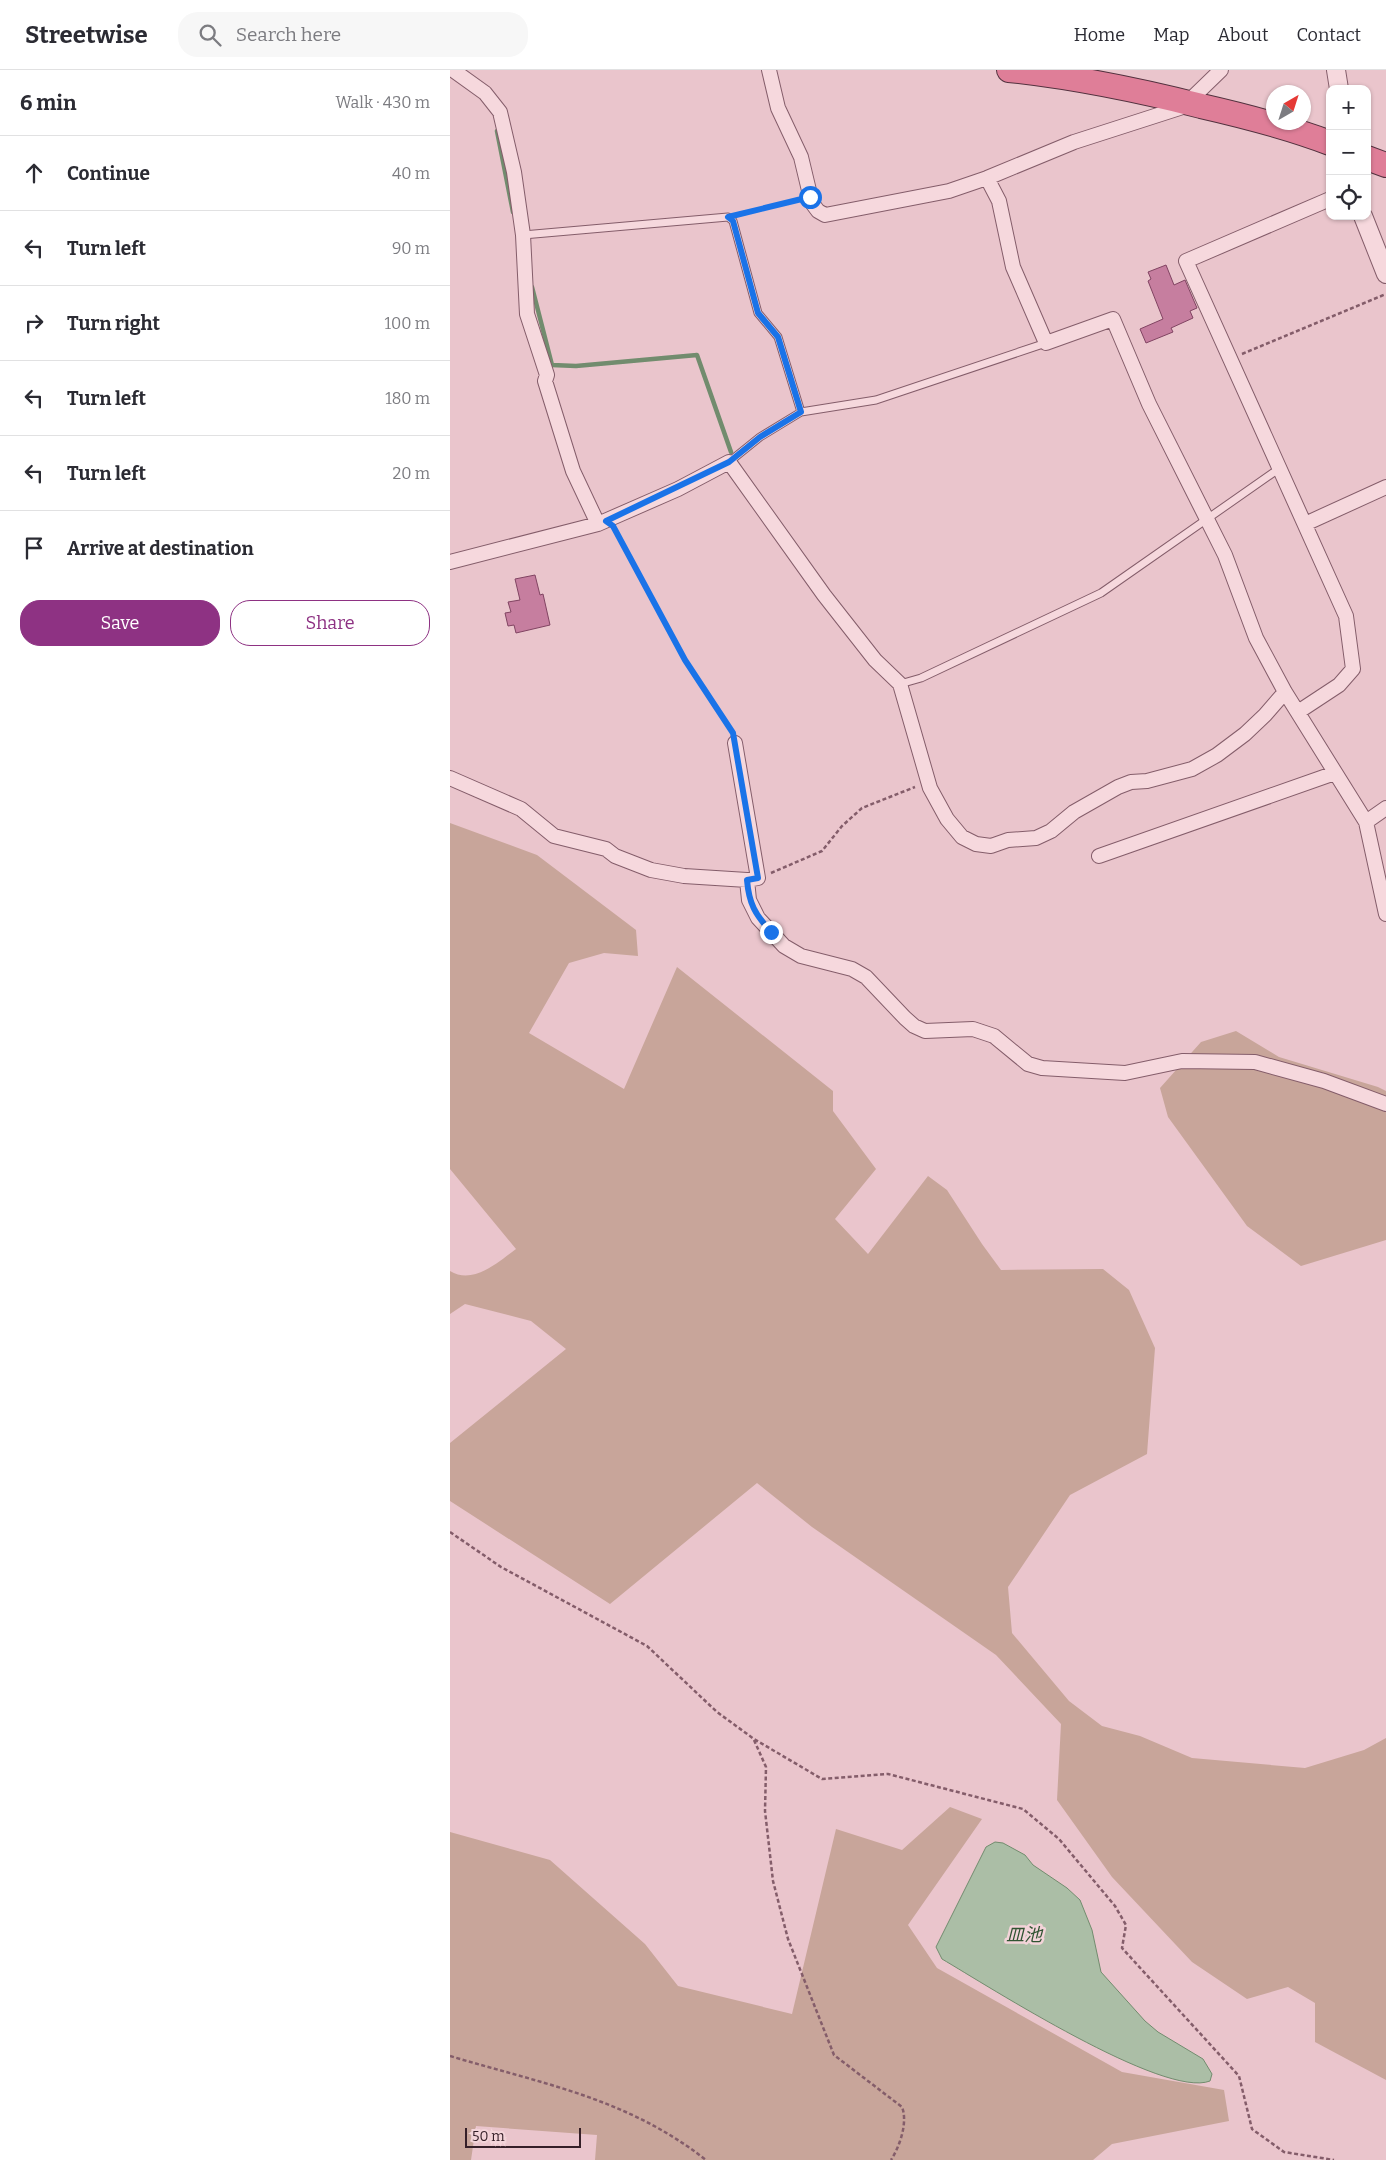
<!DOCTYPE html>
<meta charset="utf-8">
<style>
body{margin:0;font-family:Bitter,"Noto Sans JP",serif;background:#f7f7f7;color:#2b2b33}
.controls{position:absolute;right:15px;top:15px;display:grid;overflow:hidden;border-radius:10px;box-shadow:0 1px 4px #0004}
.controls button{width:45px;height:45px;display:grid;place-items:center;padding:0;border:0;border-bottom:1px solid #e1e1e2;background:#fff;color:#2b2b33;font:25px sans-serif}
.compass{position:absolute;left:816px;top:15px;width:45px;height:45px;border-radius:50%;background:#fff;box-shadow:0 1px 4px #0004;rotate:39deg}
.scale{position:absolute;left:15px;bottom:12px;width:116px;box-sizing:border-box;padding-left:5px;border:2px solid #351f28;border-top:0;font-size:14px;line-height:18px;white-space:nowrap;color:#351f28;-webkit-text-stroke:4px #f3d4d9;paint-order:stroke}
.stop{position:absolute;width:15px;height:15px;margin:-11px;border:4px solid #1a73e8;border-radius:50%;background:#fff}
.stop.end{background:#1a73e8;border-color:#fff;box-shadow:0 1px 5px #0008}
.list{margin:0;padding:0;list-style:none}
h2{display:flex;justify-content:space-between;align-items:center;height:65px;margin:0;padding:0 20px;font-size:21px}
h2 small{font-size:16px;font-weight:400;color:#7c7c81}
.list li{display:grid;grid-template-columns:32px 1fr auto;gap:15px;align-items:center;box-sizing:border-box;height:75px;padding:0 20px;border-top:1px solid #e1e1e2}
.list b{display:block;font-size:19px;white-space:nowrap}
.list em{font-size:16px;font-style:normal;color:#7c7c81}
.actions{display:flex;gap:10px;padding:15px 20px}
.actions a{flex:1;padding:11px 0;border:1px solid #8e3283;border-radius:20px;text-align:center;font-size:18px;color:#8e3283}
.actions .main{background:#8e3283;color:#fff}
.icon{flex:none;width:28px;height:28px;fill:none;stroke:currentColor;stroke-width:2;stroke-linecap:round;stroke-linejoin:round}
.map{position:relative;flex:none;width:936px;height:2090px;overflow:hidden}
header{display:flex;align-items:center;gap:30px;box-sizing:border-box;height:70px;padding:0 25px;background:#fff;border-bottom:1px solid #e1e1e2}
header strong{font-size:24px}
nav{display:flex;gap:28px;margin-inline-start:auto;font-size:18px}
.search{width:350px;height:45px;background:#f7f7f7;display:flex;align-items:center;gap:12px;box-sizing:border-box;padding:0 18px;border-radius:20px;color:#7c7c81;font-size:19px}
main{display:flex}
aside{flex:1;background:#fff}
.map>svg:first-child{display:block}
</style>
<header>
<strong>Streetwise</strong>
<div class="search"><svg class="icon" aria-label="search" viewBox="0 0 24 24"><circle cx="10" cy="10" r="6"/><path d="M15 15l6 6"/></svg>Search here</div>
<nav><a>Home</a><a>Map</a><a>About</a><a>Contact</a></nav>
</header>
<main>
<aside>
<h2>6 min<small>Walk · 430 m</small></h2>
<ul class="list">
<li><svg class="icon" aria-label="ahead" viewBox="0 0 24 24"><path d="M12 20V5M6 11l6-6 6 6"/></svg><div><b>Continue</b></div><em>40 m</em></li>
<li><svg class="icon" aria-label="left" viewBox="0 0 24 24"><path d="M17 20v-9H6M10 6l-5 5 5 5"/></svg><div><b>Turn left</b></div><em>90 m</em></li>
<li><svg class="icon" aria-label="right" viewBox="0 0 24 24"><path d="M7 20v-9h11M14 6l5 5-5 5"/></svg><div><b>Turn right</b></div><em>100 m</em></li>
<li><svg class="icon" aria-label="left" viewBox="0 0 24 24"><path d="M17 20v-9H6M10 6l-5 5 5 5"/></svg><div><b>Turn left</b></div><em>180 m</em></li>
<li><svg class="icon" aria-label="left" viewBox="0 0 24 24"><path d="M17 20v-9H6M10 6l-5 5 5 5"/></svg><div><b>Turn left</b></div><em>20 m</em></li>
<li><svg class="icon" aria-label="arrive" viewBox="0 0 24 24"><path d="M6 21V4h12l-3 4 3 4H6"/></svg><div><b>Arrive at destination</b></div></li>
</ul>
<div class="actions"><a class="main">Save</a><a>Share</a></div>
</aside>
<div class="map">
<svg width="936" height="2090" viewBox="0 0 936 2090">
<rect width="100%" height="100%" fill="#eac5cc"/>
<path fill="#c8a59a" d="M 0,753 L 87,785 L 186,860 L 188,886 L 154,883 L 119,893 L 79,963 L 174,1019 L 227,897 L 383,1021 L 383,1041 L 426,1099 L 385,1149 L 418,1184 L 478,1106 L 497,1120 L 532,1174 L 551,1200 L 653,1199 L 679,1220 L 705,1278 L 697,1384 L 620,1425 L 558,1517 L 562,1563 L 619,1631 L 652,1656 L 690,1666 L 742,1688 L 855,1698 L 914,1680 L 936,1668 L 936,2010 L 865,1972 L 865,1933 L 838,1917 L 797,1929 L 742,1892 L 662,1807 L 607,1730 L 611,1654 L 546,1585 L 362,1457 L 307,1413 L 160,1534 L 0,1431 L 0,1373 L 116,1279 L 81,1251 L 15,1234 L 0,1244 L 0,1201 C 23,1215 47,1193 66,1179 L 0,1099 Z
M 786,961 L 829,987 L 928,1017 L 936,1021 L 936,1170 L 851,1196 L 797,1156 L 718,1047 L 710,1018 L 751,972 Z
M 500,1737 L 532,1749 L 458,1855 L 487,1898 L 672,2002 L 774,2020 L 779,2051 L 662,2074 L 643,2090 L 145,2090 L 147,2065 L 26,2056 L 21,2090 L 0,2090 L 0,1762 L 100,1790 L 195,1874 L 228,1916 L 342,1944 L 386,1759 L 452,1780 Z"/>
<path fill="#abbea6" stroke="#728c6e" d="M 545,1772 L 553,1773 L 575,1785 L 583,1795 L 617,1818 L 630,1830 L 642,1860 L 651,1902 L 695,1951 L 708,1962 L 753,1989 L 762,2004 L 760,2011 C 714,2029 538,1916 492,1889 L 486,1877 L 536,1777 Z"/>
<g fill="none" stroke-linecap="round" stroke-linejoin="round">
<path stroke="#728c6e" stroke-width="4.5" d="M 47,61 L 63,142
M 82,217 L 102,295 L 126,296 L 247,285 L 281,382"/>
</g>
<path fill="#c67e9f" stroke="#814462" d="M 716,195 L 724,215 L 735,210 L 747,238 L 740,241 L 743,248 L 721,258 L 723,262 L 696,273 L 690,259 L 713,249 L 698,211 L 701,209 L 698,202 Z
M 85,505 L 90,525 L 93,524 L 100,555 L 66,563 L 64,555 L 58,556 L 55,543 L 61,542 L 58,532 L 70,530 L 65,509 Z"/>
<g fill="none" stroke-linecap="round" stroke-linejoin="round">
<g stroke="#845d6a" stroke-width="9">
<path id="service" d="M 73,165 L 278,147 L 283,151 L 308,243 L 328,267 L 351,342
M 279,392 L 310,367 L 351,342 L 426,330 L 596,273
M 450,614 L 471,608 L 651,523 L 830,398"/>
</g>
<g stroke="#845d6a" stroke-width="16">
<path id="minor" d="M 3,0 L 35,23 L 50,42 L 64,102 L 73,165 L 77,244 L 97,305 L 95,311 L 123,401 L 148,454
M 319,0 L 328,38 L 351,87 L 362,133 L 368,141 L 375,145 L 499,121 L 537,108 L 624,72 L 739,35
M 738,32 L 771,0
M 537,108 L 549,131 L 563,197 L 596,273 L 663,249 L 699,334 L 775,485 L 806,568 L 835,622 L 916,752 L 936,844
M 855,454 L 936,417
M 0,492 L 148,454 L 228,419 L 279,392 L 374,525 L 425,590 L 450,614 L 480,718 L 497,749 L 512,767 L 526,774 L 541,776 L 558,770 L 586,768 L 601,761 L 624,742 L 668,717 L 681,712 L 697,711 L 742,699 L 767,685 L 795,664 L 815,645 L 835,622
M 848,642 L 889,615 L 903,599 L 896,546 L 736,191 L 880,129
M 0,708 L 71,739 L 104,766 L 156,779 L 165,786 L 201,800 L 234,806 L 297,810 L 308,808 L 285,673
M 916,752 L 936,738
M 649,786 L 885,703
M 297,810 L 299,830 L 308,848 L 334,876 L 351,886 L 402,899 L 416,907 L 455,948 L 464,956 L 475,961 L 523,959 L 544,966 L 578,994 L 592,998 L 675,1003 L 732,991 L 805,992 L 874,1011 L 936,1034"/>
</g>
<g stroke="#845d6a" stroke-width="20">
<path id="tertiary" d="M 886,0 L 889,19
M 913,146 L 936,204"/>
</g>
<g stroke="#52313e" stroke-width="26">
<path id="trunk" d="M 559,0 C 624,7 688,20 751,36 C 795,46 838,57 880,73
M 917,88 L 936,95"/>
</g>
<path stroke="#845d6a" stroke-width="2.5" stroke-dasharray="4 2.5" stroke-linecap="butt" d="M 291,144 L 347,131
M 792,284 L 936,224
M 165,461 L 235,590 L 280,659
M 321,803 L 372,781 L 392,756 L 412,738 L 465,717
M 0,1462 L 51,1497 L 197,1576 L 267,1642 L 304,1669 L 372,1709 L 438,1704 L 573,1739 L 609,1769 L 665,1836 L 676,1855 L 672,1878 L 789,2006 L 802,2059 L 834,2082 L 884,2090
M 304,1670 L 316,1697 L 315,1741 L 323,1811 L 338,1869 L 384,1985 L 452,2037 C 458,2052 450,2076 441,2090
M 0,1986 C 93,2014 177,2028 256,2090"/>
<use href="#service" stroke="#f6d8dd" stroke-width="7"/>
<use href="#minor" stroke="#f6d8dd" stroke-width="14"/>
<use href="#tertiary" stroke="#f6d8dd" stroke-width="18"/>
<use href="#trunk" stroke="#df7e98" stroke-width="24"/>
</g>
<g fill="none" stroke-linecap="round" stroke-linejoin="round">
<path stroke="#1a73e8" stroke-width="6" d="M 321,862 C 305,844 299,834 297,810 L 308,808 L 283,663 L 235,590 L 163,456 L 156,451 L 279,392 L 310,367 L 351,342 L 328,267 L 308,243 L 283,151 L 278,147 L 360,127"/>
</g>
<g text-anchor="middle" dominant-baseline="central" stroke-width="5" stroke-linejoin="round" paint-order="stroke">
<g font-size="18" font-style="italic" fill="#305432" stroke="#f3d4d9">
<text x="574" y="1865">皿池</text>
</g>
</g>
</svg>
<div class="controls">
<button>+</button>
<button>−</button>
<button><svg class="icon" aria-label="locate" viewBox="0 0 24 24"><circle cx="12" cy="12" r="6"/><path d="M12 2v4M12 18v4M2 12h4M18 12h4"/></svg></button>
</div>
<svg class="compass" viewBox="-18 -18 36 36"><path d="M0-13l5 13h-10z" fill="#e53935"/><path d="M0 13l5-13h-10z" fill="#7c7c81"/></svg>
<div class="scale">50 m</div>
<div class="stop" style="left:360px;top:127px"></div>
<div class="stop end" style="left:321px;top:862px"></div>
</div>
</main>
